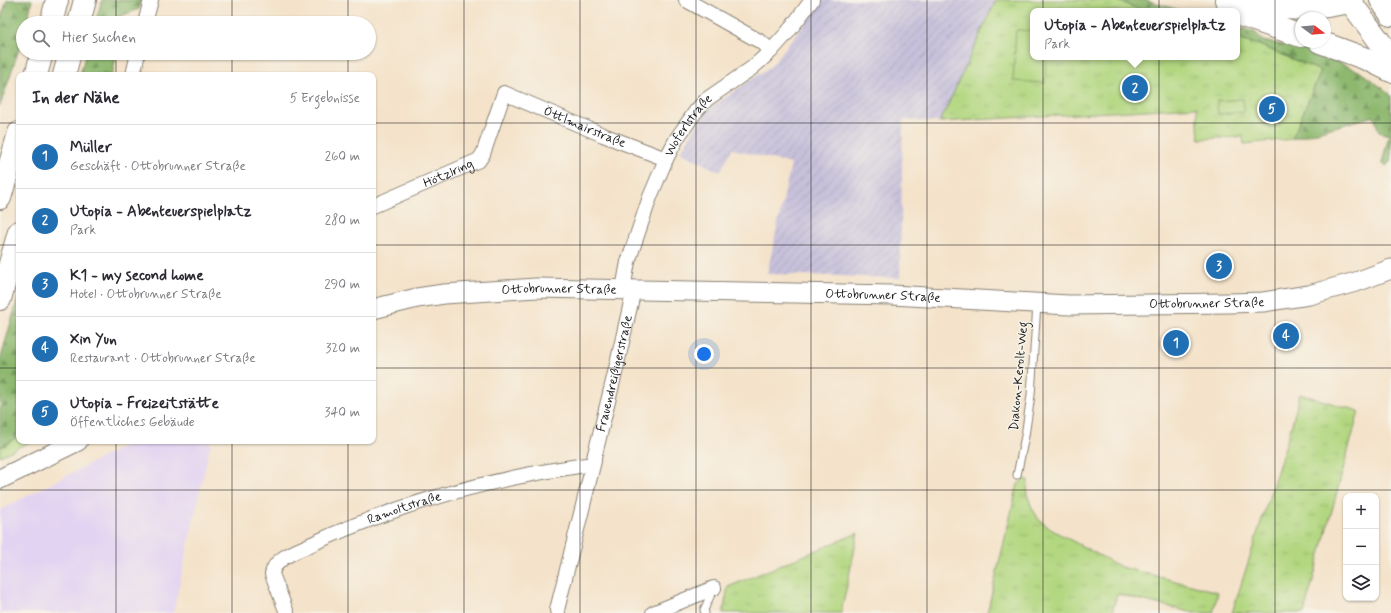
<!DOCTYPE html>
<html lang="de">
<meta charset="utf-8">
<style>
body{margin:0;font-family:Mynerve,sans-serif;background:#f7f7f7;color:#2b2b33}
.controls{position:absolute;right:12px;bottom:12px;display:grid;overflow:hidden;border-radius:8px;box-shadow:0 1px 3px #0004}
.controls button{width:36px;height:36px;display:grid;place-items:center;padding:0;border:0;border-bottom:1px solid #e1e1e2;background:#fff;color:#2b2b33;font:20px sans-serif}
.compass{position:absolute;left:1295px;top:12px;width:36px;height:36px;border-radius:50%;background:#fff;box-shadow:0 1px 3px #0004;rotate:106deg}
.you{position:absolute;left:704px;top:354px;width:14px;height:14px;margin:-10px;border:3px solid #fff;border-radius:50%;background:#1a73e8;box-shadow:0 0 0 6px #1a73e833}
.badge{display:grid;place-items:center;width:26px;height:26px;border-radius:50%;background:#1f6fb2;color:#fff;font-size:13px;font-weight:700}
.pin{position:absolute;translate:-50% -50%;border:2px solid #fff;box-shadow:0 1px 4px #0006}
.popup{position:absolute;left:1030px;top:8px;width:210px;height:52px;box-sizing:border-box;display:grid;place-content:center;border-radius:8px;background:#fff;filter:drop-shadow(0 1px 3px #0005);font-size:13px;white-space:nowrap;color:#7c7c81}
.popup b{font-size:15px;color:#2b2b33}
.popup::after{content:'';position:absolute;left:50%;top:100%;margin-left:-8px;border:8px solid transparent;border-top-color:#fff}
.list{margin:0;padding:0;list-style:none}
h2{display:flex;justify-content:space-between;align-items:center;height:52px;margin:0;padding:0 16px;font-size:17px}
h2 small{font-size:13px;font-weight:400;color:#7c7c81}
.list li{display:grid;grid-template-columns:26px 1fr auto;gap:12px;align-items:center;box-sizing:border-box;height:64px;padding:0 16px;border-top:1px solid #e1e1e2}
.list b{display:block;font-size:15px;white-space:nowrap}
.list p{margin:0;font-size:13px;white-space:nowrap;color:#7c7c81}
.list em{font-size:13px;font-style:normal;color:#7c7c81}
.icon{flex:none;width:22px;height:22px;fill:none;stroke:currentColor;stroke-width:2;stroke-linecap:round;stroke-linejoin:round}
.map{position:relative;flex:none;width:1391px;height:613px;overflow:hidden}
.search{position:absolute;background:#fff;box-shadow:0 1px 3px #0004;left:16px;top:16px;width:360px;height:44px;display:flex;align-items:center;gap:10px;box-sizing:border-box;padding:0 14px;border-radius:22px;color:#7c7c81;font-size:15px}
.panel{position:absolute;background:#fff;box-shadow:0 1px 3px #0004;left:16px;top:72px;width:360px;height:372px;border-radius:8px}
.map>svg:first-child{display:block}
</style>
<div class="map">
<svg width="1391" height="613" viewBox="0 0 1391 613">
<defs>
<pattern id="industrial-furrows" width="10" height="10" patternUnits="userSpaceOnUse"><rect width="10" height="10" fill="#c6c0da"/><path d="M-1 1l2-2M0 10L10 0M9 11l2-2" fill="none" stroke="#aaa4ba"/></pattern>
<pattern id="grass-tufts" width="24" height="20" patternUnits="userSpaceOnUse"><rect width="24" height="20" fill="#b2d780"/><path d="M3 7l-1-3M5 7V3M7 7l1-3M15 17l-1-3M17 17v-4M19 17l1-3" fill="none" stroke="#98b86e"/></pattern>
<pattern id="forest-firs" width="22" height="20" patternUnits="userSpaceOnUse"><rect width="22" height="20" fill="#8db86e"/><path d="M5 1l3.5 6h-7zM16 11l3.5 6h-7z" fill="#72955a"/></pattern>
</defs>
<rect width="100%" height="100%" fill="#f7f3e8"/>
<filter id="ink" filterUnits="userSpaceOnUse"><feTurbulence type="fractalNoise" baseFrequency=".025" numOctaves="2"/><feDisplacementMap in="SourceGraphic" scale="8" xChannelSelector="R" yChannelSelector="G"/><feConvolveMatrix kernelMatrix="1 2 1 2 8 2 1 2 1" color-interpolation-filters="sRGB"/></filter>
<filter id="wash" filterUnits="userSpaceOnUse"><feTurbulence type="fractalNoise" baseFrequency=".012" numOctaves="4" result="noise"/><feDisplacementMap in="SourceGraphic" scale="16" xChannelSelector="R" yChannelSelector="G"/><feGaussianBlur stdDeviation="0.9" result="paint"/><feColorMatrix in="noise" values="0 0 0 0 0 0 0 0 0 0 0 0 0 0 0 0 0 1.4 0 .05"/><feComposite in="paint" operator="in"/></filter>
<g filter="url(#wash)">
<rect width="100%" height="100%" fill="#f4e3ca"/>
<path fill="#e3d3f2" d="M 134,441 L 211,441 L 173,613 L 0,613 L 0,510 Z"/>
<path fill="url(#industrial-furrows)" d="M 820,0 L 996,0 L 940,122 L 903,120 L 900,278 L 767,274 L 791,164 L 732,149 L 720,172 L 680,152 L 706,111 L 771,66 L 808,20 Z"/>
<path fill="url(#grass-tufts)" stroke="#677a4e" d="M 996,0 L 1116,0 L 1143,11 L 1033,11 L 1033,57 L 1237,57 L 1237,39 L 1259,45 L 1321,71 L 1292,139 L 1244,144 L 1243,137 L 1199,139 L 1197,107 L 940,122 Z
M 1300,394 L 1359,411 L 1304,613 L 1232,613 L 1291,428 Z
M 19,436 L 19,441 L 32,441 L 0,456 L 0,448 Z
M 1024,479 L 1028,480 L 1027,494 L 1032,508 L 1039,520 L 1052,530 L 1121,567 L 1218,592 L 1213,613 L 1194,613 L 1117,594 L 1112,613 L 987,613 L 1017,488 L 1018,484 Z
M 858,533 L 841,613 L 723,613 L 728,587 Z"/>
<path fill="url(#forest-firs)" stroke="#546a45" d="M 7,0 L 32,0 L 27,23 L 23,23 L 23,37 L 0,106 L 0,21 Z
M 102,0 L 142,0 L 139,9 L 113,19 L 111,23 L 95,23 Z
M 1116,0 L 1146,0 L 1182,11 L 1143,11 Z
M 1237,27 L 1255,32 L 1263,41 L 1304,49 L 1359,71 L 1389,93 L 1391,96 L 1391,161 L 1386,166 L 1382,163 L 1389,135 L 1379,132 L 1374,116 L 1292,139 L 1321,71 L 1259,45 L 1237,39 Z
M 86,53 L 117,53 L 112,75 L 80,75 Z
M 19,294 L 19,436 L 0,448 L 0,361 Z"/>
<path fill="#b2d780" stroke="#677a4e" d="M 1016,30 L 1033,31 L 1033,57 L 1046,57 L 1045,83 L 1013,81 Z
M 1243,99 L 1244,112 L 1218,114 L 1217,101 Z"/>
</g>
<g filter="url(#ink)">
<g fill="none" stroke-linecap="round" stroke-linejoin="round">
<g stroke="#888073" stroke-width="9">
<path id="lane" d="M 1017,475 L 1025,436 L 1031,395 L 1037,304
M 705,613 L 704,610 L 713,590"/>
</g>
<g stroke="#888073" stroke-width="16">
<g id="street">
<path d="M 686,0 L 761,42 L 771,51"/>
<path d="M 145,23 L 151,0"/>
<path d="M 133,75 L 138,53"/>
<path id="s1" d="M 373,206 L 479,160 L 483,154 L 504,93 L 603,135 L 666,159"/>
<path id="s2" d="M 623,289 L 628,262 L 650,197 L 666,159 L 677,138 L 696,111 L 707,99 L 752,68 L 771,51 L 788,32 L 812,0"/>
<path id="s3" d="M 594,458 L 615,373 L 634,289"/>
<path id="s4" d="M 287,613 L 272,574 C 274,557 300,550 314,543 C 402,502 497,477 593,464"/>
<path d="M 558,613 L 557,610 L 594,461"/>
<path d="M 653,613 L 714,588"/>
</g>
</g>
<g stroke="#888073" stroke-width="21">
<g id="secondary">
<path id="s5" d="M 373,309 L 417,298 L 444,294 L 536,288 L 892,295 L 1069,305 L 1229,303 L 1263,302 L 1309,295 L 1359,281 L 1391,269"/>
<path d="M 0,479 L 78,441"/>
</g>
</g>
<g stroke="#888073" stroke-width="24">
<path id="primary" d="M 1349,0 L 1391,57
M 1381,0 L 1391,15"/>
</g>
<g stroke="#888073" stroke-width="24">
<path id="highway" d="M 1226,0 C 1252,5 1280,10 1307,8 C 1322,7 1336,5 1350,2
M 1237,14 L 1301,36
M 51,23 L 57,0
M 79,23 L 85,0
M 1320,42 L 1369,60 L 1391,71
M 36,75 L 42,53
M 64,75 L 70,53
M 0,198 L 19,133
M 0,299 L 19,232"/>
</g>
<use href="#lane" stroke="#fff" stroke-width="7"/>
<use href="#street" stroke="#fff" stroke-width="14"/>
<use href="#secondary" stroke="#fff" stroke-width="19"/>
<use href="#primary" stroke="#fff" stroke-width="22"/>
<use href="#highway" stroke="#fff" stroke-width="22"/>
</g>
</g>
<path fill="none" stroke="#1c1c1c" stroke-width="1" stroke-opacity="0.55" d="M 116,0 L 116,23M 232,0 L 232,23M 348,0 L 348,23M 464,0 L 464,613M 580,0 L 580,613M 696,0 L 696,613M 811,0 L 811,613M 927,0 L 927,613M 1043,0 L 1043,613M 1159,0 L 1159,613M 1275,0 L 1275,613M 116,53 L 116,75M 232,53 L 232,75M 348,53 L 348,75M 0,123 L 19,123M 373,123 L 1391,123M 0,245 L 19,245M 373,245 L 1391,245M 0,368 L 19,368M 373,368 L 1391,368M 116,441 L 116,613M 232,441 L 232,613M 348,441 L 348,613M 0,490 L 1391,490"/>
<g text-anchor="middle" dominant-baseline="central" stroke-width="3" stroke-linejoin="round" paint-order="stroke">
<g font-size="13" fill="#1c1c1c" stroke="#f7f3e8">
<text stroke="none"><textPath href="#s1" startOffset="275">Öttlmairstraße</textPath></text>
<text stroke="none"><textPath href="#s2" startOffset="178">Woferlstraße</textPath></text>
<text stroke="none"><textPath href="#s1" startOffset="82">Hötzlring</textPath></text>
<text stroke="none"><textPath href="#s5" startOffset="188">Ottobrunner Straße</textPath></text>
<text stroke="none"><textPath href="#s5" startOffset="512">Ottobrunner Straße</textPath></text>
<text stroke="none"><textPath href="#s5" startOffset="836">Ottobrunner Straße</textPath></text>
<text stroke="none"><textPath href="#s3" startOffset="87">Frauendreißigerstraße</textPath></text>
<text transform="translate(1019 376) rotate(-85)">Diakon-Kerolt-Weg</text>
<text stroke="none"><textPath href="#s4" startOffset="193">Ramoltstraße</textPath></text>
</g>
</g>
</svg>
<div class="controls">
<button>+</button>
<button>−</button>
<button><svg class="icon" aria-label="layers" viewBox="0 0 24 24"><path d="M12 4l9 5-9 5-9-5zM3 14l9 5 9-5"/></svg></button>
</div>
<svg class="compass" viewBox="-18 -18 36 36"><path d="M0-13l5 13h-10z" fill="#e53935"/><path d="M0 13l5-13h-10z" fill="#7c7c81"/></svg>
<div class="you"></div>
<div class="pin badge" style="left:1176px;top:343px">1</div>
<div class="pin badge" style="left:1135px;top:88px">2</div>
<div class="popup"><b>Utopia - Abenteuerspielplatz</b>Park</div>
<div class="pin badge" style="left:1219px;top:266px">3</div>
<div class="pin badge" style="left:1286px;top:336px">4</div>
<div class="pin badge" style="left:1272px;top:109px">5</div>
<div class="search"><svg class="icon" aria-label="search" viewBox="0 0 24 24"><circle cx="10" cy="10" r="6"/><path d="M15 15l6 6"/></svg>Hier suchen</div>
<section class="panel">
<h2>In der Nähe<small>5 Ergebnisse</small></h2>
<ul class="list">
<li><span class="badge">1</span><div><b>Müller</b><p>Geschäft · Ottobrunner Straße</p></div><em>260 m</em></li>
<li><span class="badge">2</span><div><b>Utopia - Abenteuerspielplatz</b><p>Park</p></div><em>280 m</em></li>
<li><span class="badge">3</span><div><b>K1 - my second home</b><p>Hotel · Ottobrunner Straße</p></div><em>290 m</em></li>
<li><span class="badge">4</span><div><b>Xin Yun</b><p>Restaurant · Ottobrunner Straße</p></div><em>320 m</em></li>
<li><span class="badge">5</span><div><b>Utopia - Freizeitstätte</b><p>Öffentliches Gebäude</p></div><em>340 m</em></li>
</ul>
</section>
</div>
